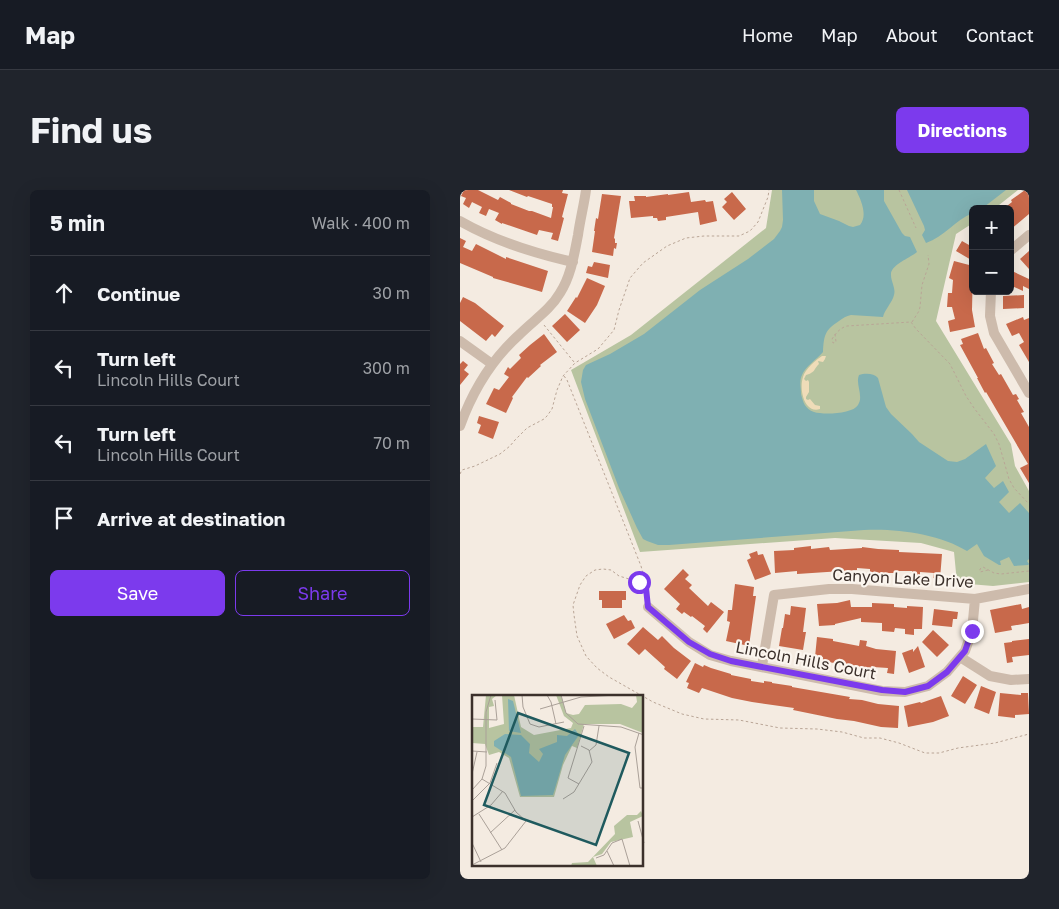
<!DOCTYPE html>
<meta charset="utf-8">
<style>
body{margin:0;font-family:"Golos Text",sans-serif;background:#20242c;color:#f1f3f6}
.controls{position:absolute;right:15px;top:15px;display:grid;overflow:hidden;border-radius:8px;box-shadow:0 5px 20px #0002}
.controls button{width:45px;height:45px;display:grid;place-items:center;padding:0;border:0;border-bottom:1px solid #363941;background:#171b24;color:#f1f3f6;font:25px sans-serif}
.stop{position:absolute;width:15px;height:15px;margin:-11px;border:4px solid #7c3aed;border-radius:50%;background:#fff}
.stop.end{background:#7c3aed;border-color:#fff;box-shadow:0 1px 5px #0008}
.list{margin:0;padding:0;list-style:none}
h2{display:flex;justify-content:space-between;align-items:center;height:65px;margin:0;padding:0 20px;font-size:21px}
h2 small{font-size:16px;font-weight:400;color:#9ea1a6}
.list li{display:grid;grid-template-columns:32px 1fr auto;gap:15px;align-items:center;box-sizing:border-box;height:75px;padding:0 20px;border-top:1px solid #363941}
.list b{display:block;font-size:19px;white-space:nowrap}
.list p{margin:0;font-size:16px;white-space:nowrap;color:#9ea1a6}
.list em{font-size:16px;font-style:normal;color:#9ea1a6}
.actions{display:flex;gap:10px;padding:15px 20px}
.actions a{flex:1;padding:11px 0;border:1px solid #7c3aed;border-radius:8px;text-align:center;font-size:18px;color:#7c3aed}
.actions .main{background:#7c3aed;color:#fff}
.icon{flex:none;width:28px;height:28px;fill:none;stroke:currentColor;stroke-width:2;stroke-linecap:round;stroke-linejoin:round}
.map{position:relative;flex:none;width:569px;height:689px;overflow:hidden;border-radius:8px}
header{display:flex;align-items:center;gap:30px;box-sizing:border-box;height:70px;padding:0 25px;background:#171b24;border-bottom:1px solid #363941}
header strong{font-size:24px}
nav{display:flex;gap:28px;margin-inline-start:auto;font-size:18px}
.intro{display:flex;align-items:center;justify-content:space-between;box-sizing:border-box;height:120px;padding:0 30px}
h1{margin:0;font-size:35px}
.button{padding:12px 22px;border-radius:8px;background:#7c3aed;color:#fff;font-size:18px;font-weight:700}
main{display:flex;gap:30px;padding:0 30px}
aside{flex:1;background:#171b24;border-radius:8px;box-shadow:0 5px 20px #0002}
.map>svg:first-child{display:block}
</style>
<header>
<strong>Map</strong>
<nav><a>Home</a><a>Map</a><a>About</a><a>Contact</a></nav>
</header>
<div class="intro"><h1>Find us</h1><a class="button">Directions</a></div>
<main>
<aside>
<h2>5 min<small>Walk · 400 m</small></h2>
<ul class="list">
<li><svg class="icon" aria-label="ahead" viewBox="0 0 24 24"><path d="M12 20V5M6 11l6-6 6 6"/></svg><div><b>Continue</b></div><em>30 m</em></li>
<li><svg class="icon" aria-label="left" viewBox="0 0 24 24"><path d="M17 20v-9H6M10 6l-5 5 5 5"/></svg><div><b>Turn left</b><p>Lincoln Hills Court</p></div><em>300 m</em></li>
<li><svg class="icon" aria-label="left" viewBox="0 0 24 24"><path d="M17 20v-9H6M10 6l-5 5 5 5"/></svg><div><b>Turn left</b><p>Lincoln Hills Court</p></div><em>70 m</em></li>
<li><svg class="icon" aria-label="arrive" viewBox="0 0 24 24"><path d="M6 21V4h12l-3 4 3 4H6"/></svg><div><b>Arrive at destination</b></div></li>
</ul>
<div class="actions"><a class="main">Save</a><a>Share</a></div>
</aside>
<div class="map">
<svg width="569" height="689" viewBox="0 0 569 689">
<rect width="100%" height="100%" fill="#f4ebe1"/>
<path fill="#b8c4a0" d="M 312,0 L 558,0 L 534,19 L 513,19 L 513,33 L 496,44 L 476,131 L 551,254 L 555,276 L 569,301 L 569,392 L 533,396 L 497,393 L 494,362 L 461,353 L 375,348 L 180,362 L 111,180 L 171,145 L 306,38 Z"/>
<path fill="#efdcb8" d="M 362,166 L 366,166 L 365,169 L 363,172 L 358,171 L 359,174 C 353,180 356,182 346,185 L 344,189 L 346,191 L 348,190 L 349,192 L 349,202 L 346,207 L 346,209 L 348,210 L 350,209 L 355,215 L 360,216 L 360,219 C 344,224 339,199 343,187 C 345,179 356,170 362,166 Z"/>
<path fill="#7fb0b2" d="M 322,0 L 354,0 L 354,11 L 360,24 L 379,31 L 389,36 L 393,37 L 400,35 C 408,25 401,10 396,0 L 424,0 L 424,11 L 442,43 L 445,46 L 450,47 L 457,62 C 450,68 430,75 431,85 C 431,92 436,98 434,105 C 432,113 425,119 423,127 L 391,125 C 386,126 383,128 379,131 C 365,140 364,145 363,162 C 357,169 345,177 342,185 C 339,191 341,198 341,204 C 343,212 345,219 354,222 C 363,225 393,224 398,215 C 404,206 395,194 399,185 C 405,183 414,183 418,188 L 426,217 L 431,224 L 452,244 L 459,252 L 488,271 L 497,272 L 505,269 L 526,254 L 536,276 L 525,288 L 534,298 L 543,291 L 549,302 L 539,312 L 549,323 L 560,313 L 569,323 L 569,369 L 567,371 L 569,374 L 568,375 L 554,376 L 549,367 L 540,371 L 541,375 L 539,375 L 524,366 L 517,354 L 507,361 C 480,344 435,338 404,340 L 209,355 L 198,355 L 187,351 L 183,349 L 177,338 L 159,298 L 125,209 L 121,192 L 123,180 L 126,175 L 150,164 L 184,144 L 240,100 L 288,69 L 314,49 L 320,41 L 322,37 L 323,30 Z
M 447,0 L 546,0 L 524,17 L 521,19 L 513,19 L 513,23 C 495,30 484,47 466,53 L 462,45 L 465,40 L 464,36 Z"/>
<path fill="#c8694b" d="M 4,0 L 18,0 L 38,10 L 40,7 L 51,13 L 51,14 L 69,21 L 72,21 L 91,28 L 93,17 L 92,17 L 92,14 L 68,6 L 67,7 L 49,0 L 103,0 L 102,3 L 108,4 L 102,27 L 104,28 L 98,51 L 91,49 L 93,43 L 79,40 L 77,45 L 42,33 L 42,34 L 35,30 L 39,23 L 29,19 L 26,26 L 19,23 L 22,17 L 12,12 L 9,18 L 3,14 L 6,8 L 1,6 Z
M 565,0 L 569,5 L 569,24 L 550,40 L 550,19 L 543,19 L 552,12 L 551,10 Z
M 229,2 L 231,12 L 245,10 L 246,12 L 253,11 L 257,31 L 240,35 L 238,22 L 206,27 L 206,30 L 198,31 L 197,28 L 193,28 L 193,26 L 171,28 L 169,11 L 175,11 L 174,6 L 186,6 L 186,7 L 208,4 L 208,5 Z
M 272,2 L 286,19 L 274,30 L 262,17 L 267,12 L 264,9 Z
M 142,4 L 161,6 L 154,48 L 155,49 L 155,53 L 157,53 L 156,59 L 154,58 L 153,66 L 132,62 L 135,41 L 134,41 L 136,28 L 138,29 Z
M 0,48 L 6,51 L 3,57 L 12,61 L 16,54 L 46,69 L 46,67 L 88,81 L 82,102 L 33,88 L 33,87 L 0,73 Z
M 513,48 L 513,71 L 496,61 L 502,51 L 509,55 Z
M 569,61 L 569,79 L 560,69 Z
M 494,71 L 513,76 L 512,120 L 515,137 L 490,142 L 488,131 L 495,129 L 492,117 L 487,117 L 488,103 L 492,103 L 493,90 L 489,88 Z
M 134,72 L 150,75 L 148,88 L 126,83 L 128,76 L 132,77 Z
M 552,81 L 569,89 L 569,99 L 563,96 L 563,101 L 550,95 L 550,85 Z
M 127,88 L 145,96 L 137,115 L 125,133 L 107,121 L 116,107 L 117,108 Z
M 564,105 L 564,118 L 543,119 L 543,106 Z
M 3,107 L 15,113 L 44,136 L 35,147 L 32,144 L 26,151 L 0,131 L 0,113 Z
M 105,124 L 120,140 L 107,152 L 92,136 Z
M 563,127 L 564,130 L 569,128 L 569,172 L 559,155 L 564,152 L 559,143 L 552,146 L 546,134 Z
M 518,143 L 524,159 L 526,158 L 534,173 L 532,174 L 539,185 L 541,184 L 553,205 L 556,204 L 559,209 L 557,210 L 564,222 L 561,223 L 569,237 L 569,293 L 560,278 L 568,274 L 526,202 L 525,203 L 517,188 L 518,188 L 500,155 L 503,154 L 501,149 Z
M 84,144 L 97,162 L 80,175 L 81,176 L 68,188 L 67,187 L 52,207 L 53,208 L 46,223 L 26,214 L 34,198 L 39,200 L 49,187 L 44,184 L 48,177 L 50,179 L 61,168 L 59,165 L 70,155 Z
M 3,171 L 8,175 L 4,180 L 9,184 L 0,195 L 0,174 Z
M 19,226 L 39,232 L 33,249 L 18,243 L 21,235 L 17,233 Z
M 351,356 L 351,359 L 369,357 L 370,360 L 402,358 L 402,357 L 418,359 L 439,360 L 439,362 L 482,364 L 480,389 L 473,388 L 474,383 L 460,382 L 460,386 L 452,386 L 452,381 L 439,381 L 439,383 L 410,383 L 410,379 L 397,378 L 397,380 L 337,384 L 337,381 L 315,383 L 314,361 L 334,360 L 334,358 Z
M 297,361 L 298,365 L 303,364 L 311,384 L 295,390 L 287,370 L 291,368 L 289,364 Z
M 223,379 L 229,385 L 225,389 L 232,395 L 229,398 L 248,416 L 251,412 L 264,422 L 247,443 L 243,439 L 245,436 L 232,426 L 231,427 L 224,422 L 222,424 L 216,419 L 220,414 L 204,399 Z
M 275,394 L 294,397 L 293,406 L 296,406 L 289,456 L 266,451 L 270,432 L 267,431 L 268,420 L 272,420 Z
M 139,401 L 166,401 L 166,410 L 162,410 L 162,418 L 142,418 L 142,410 L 139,410 Z
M 390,410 L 391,417 L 412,417 L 412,413 L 434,414 L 434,417 L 447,418 L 447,416 L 463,417 L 462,439 L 454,439 L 454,445 L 445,444 L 445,439 L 435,438 L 434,442 L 422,441 L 422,433 L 401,432 L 401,428 L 375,434 L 375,435 L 359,436 L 357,414 L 377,413 Z
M 561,414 L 562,419 L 569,417 L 569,433 L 551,436 L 552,440 L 535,443 L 530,420 Z
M 331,416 L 346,418 L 343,442 L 346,442 L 343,460 L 319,456 L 322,438 L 323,438 L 325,424 L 330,425 Z
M 474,419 L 498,422 L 497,429 L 493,429 L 492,437 L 472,435 Z
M 164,425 L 168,431 L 171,430 L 175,438 L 154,449 L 146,434 Z
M 183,437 L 198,450 L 202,446 L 214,458 L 231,471 L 217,489 L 204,479 L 205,477 L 185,459 L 179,465 L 167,454 Z
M 473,440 L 489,455 L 477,467 L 462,452 Z
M 357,447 L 373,449 L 373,451 L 399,456 L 400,450 L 407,451 L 406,456 L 416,459 L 436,461 L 434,484 L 427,483 L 428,478 L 413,477 L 412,479 L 391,475 L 391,477 L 374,474 L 374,473 L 363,471 L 363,467 L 355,467 Z
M 569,449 L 569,465 L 552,467 L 553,472 L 547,473 L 544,453 L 552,452 L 552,451 Z
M 458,456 L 465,477 L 449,483 L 442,463 L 453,459 L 453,462 Z
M 235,473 L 243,477 L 244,475 L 251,478 L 271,484 L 271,485 L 291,489 L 291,491 L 304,493 L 304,491 L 312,492 L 312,493 L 332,496 L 332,497 L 390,507 L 389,509 L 402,510 L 418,514 L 439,516 L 438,538 L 421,537 L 394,531 L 377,529 L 333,520 L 334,518 L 292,512 L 272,508 L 242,498 L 239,503 L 227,498 L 229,493 L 226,492 Z
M 503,486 L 517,495 L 505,514 L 491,506 Z
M 521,496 L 536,502 L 529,524 L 514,518 Z
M 540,503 L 561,505 L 561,503 L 568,503 L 569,524 L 555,525 L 555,528 L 538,526 Z
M 481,506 L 489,526 L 473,532 L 448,537 L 444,516 L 460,512 L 461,513 Z"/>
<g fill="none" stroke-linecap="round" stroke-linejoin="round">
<path stroke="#b9a596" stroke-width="1" stroke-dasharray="2.5 2.5" stroke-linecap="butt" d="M 439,0 L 456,38
M 452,132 L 459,121 L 460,117 L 462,95 L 469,74 L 468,65
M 84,135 L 114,172
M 375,144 L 376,152 L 373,153 L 372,149 C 376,143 380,138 387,136 L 451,132 L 456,139 L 490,174 L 506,206 L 514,218 L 534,244 L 539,254 L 549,289 L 554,298 L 569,314
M 104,186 L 107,190 L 181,376 L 185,391 L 186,409
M 0,284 L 2,280 L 15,276 L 40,264 L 50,256 L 55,250 L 67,238 L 84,229 L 87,226 L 92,219 L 97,200 L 103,186 L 115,173 L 138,159 L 154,140 L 159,120 L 170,88 L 183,73 L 207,56 L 226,48 L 244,46 L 279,46 L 290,41 L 298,32 L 308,7 L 309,0
M 528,380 L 520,382 L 520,379 L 523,377 L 534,383 L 541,384 L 569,381
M 186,398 L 179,392 L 159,386 L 151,380 L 143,379 L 135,380 L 126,386 L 120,395 L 113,415 L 114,425 L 117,446 L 126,466 L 137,478 L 149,487 L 193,512 L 222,524 L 244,529 L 279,530 L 320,538 L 357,539 L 382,542 L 404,548 L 420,548 L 439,553 L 465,563 L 479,563 L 498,558 L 535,553 L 569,544"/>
<path stroke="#cdbbac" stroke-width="10" d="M 0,31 C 35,51 73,63 113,72
M 550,61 L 569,45
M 531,101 L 530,126 L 534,143 L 569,203
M 0,151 L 32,174
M 0,236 C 13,200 32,169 60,144 C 74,130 90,120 100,103 C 111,86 114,65 118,45 C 120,30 124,15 126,0
M 188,417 L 229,452 L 250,465 L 271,471 L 422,501 L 445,502 L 468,496 L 487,482 L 505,461 L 512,441 L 515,409
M 500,467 L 530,486 L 551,490 L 569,489
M 302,476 L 314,405 L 369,399 L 392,399 L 515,409 L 569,399"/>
</g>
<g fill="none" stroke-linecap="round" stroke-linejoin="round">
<path stroke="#7c3aed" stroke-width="6" d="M 179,392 L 186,398 L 188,417 L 229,452 L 250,464 L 271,471 L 422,500 L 445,502 L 468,496 L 487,482 L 505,461 L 512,441"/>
</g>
<g text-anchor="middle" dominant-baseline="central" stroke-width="4.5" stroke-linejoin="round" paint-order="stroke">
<g font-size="16" fill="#3b302b" stroke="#fbf5ee">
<text transform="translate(443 388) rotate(3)">Canyon Lake Drive</text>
<text transform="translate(346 470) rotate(11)">Lincoln Hills Court</text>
</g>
</g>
<g transform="translate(12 505)">
<rect width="171" height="171" fill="#f4ebe1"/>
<path d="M 14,0 L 25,0 L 20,4 L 22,11 L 17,12 L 17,33 L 32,29 L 30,0 L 42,0 L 49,32 L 62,40 L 99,33 L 101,28 L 92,21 L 84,0 L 89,0 L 94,18 L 101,20 L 107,19 L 113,10 L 149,9 L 160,13 L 165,7 L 164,0 L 171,0 L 171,38 L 148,29 L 112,29 L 105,53 L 100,51 L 91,70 L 82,102 L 48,102 L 37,63 L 27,57 L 17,60 L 13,49 L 0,48 L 0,32 L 11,32 ZM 169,116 L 171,121 L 158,127 L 161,142 L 139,147 L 130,159 L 121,162 L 125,171 L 99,171 L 100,168 L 116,167 L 143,139 L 142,131 L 155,120 L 165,120 Z" fill="#b8c4a0"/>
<path d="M 36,4 L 41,6 L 49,38 L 37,36 ZM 103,34 L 107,40 L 93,60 L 81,100 L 49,101 L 39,62 L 22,51 L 22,46 L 33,39 L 49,40 L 58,49 L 57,58 L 67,67 L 71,59 L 67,54 L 85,47 L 85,40 L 95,41 Z" fill="#7fb0b2"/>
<path fill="none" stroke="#aaa098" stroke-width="1" d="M 50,0 L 51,12 L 58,29 L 67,32 L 92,27M 75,0 L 79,7 L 84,29M 89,0 L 94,18 L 106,29 L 149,32 L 172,40M 68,14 L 109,2 L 145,0M 0,24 L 25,25 L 23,5M 167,38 L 163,52 L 168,93 L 172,93M 0,56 L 15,57M 117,56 L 124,50 L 127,31M 0,79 L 5,57M 107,89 L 96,83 L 112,31M 0,95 L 10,84 L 14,71 L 14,17 L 19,0M 91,104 L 102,97 L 120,67 L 117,55 L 109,51M 0,106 L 18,88 L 25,68M 7,119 L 30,155M 0,122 L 19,110 L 31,96M 166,126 L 172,148M 18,138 L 43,115M 0,148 L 9,167M 135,156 L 142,171M 124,163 L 132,160 L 140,148 L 150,144 L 158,171M 0,170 L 33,153 L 54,126 L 44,117 L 33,98 L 10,84"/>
<path fill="#1f5a5e" fill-opacity="0.15" stroke="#1f5a5e" stroke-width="2.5" d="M 46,18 L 157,58 L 124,150 L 12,110 Z"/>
<rect width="171" height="171" fill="none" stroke="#3b302b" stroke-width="2.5"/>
</g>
</svg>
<div class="controls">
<button>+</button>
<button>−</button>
</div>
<div class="stop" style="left:179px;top:392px"></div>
<div class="stop end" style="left:512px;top:441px"></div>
</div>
</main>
